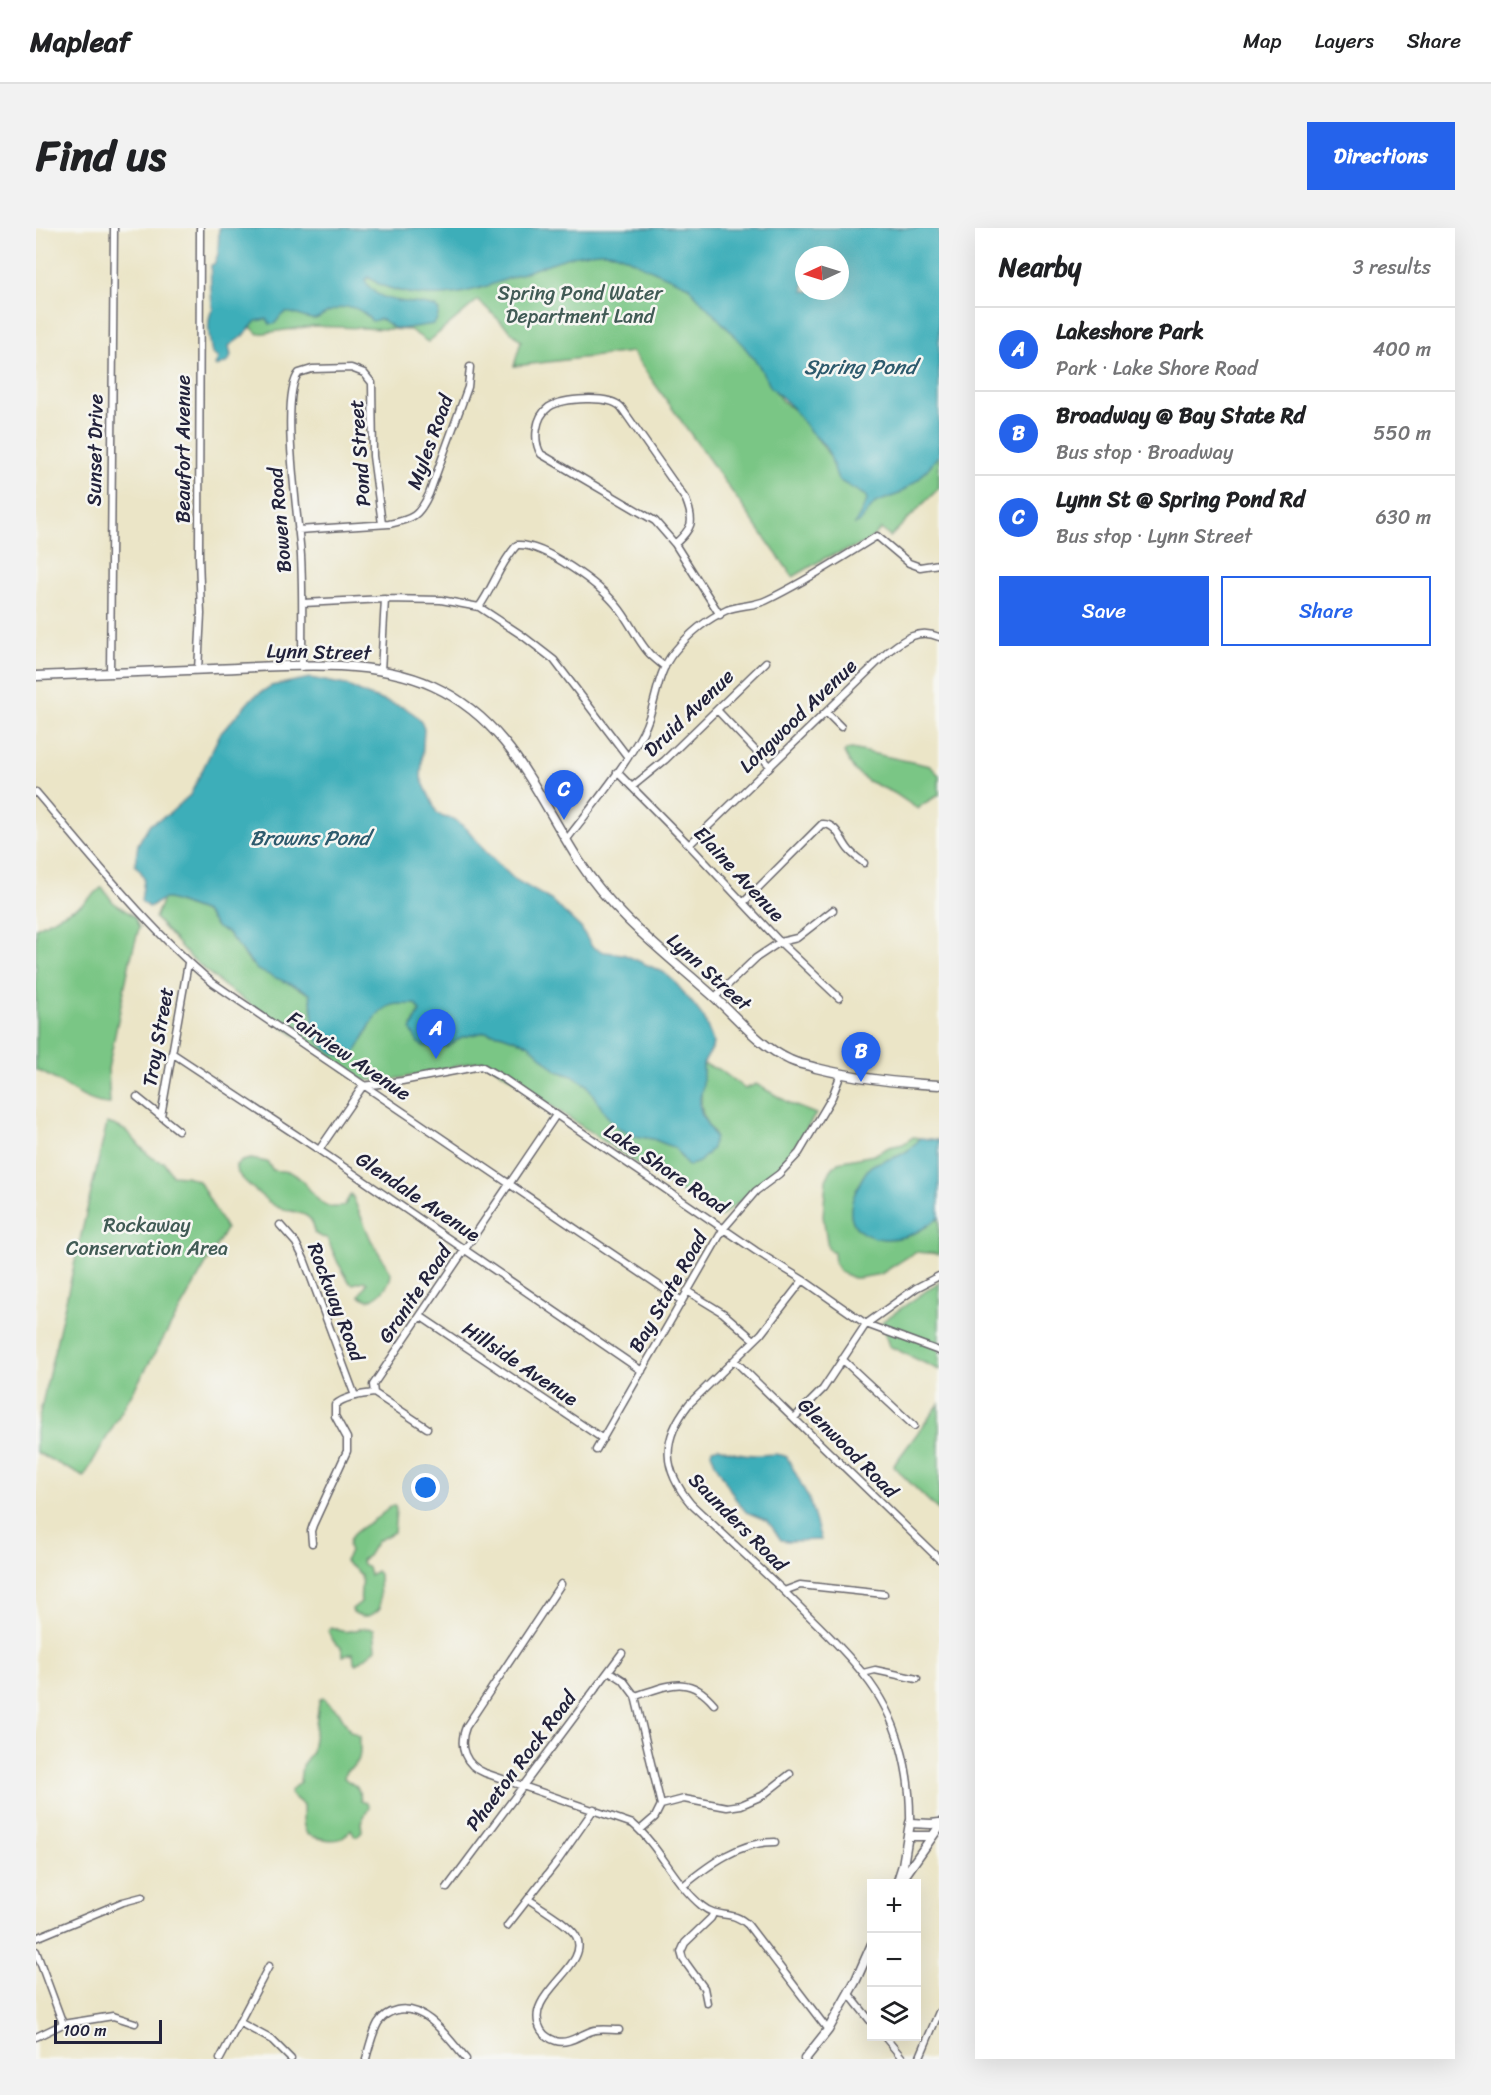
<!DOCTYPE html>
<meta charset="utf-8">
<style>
body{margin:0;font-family:Sriracha,sans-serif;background:#f2f2f2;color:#202124}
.controls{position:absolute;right:18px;bottom:18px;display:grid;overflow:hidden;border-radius:0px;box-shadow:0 6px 24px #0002}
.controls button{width:54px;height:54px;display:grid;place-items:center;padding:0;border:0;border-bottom:2px solid #e0e0e0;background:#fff;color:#202124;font:30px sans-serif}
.compass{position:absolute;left:759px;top:18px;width:54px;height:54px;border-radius:50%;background:#fff;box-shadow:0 6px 24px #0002;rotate:266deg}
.scale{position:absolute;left:18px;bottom:15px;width:108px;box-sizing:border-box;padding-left:6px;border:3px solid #22223b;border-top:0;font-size:16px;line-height:21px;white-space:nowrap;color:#22223b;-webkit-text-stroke:4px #f6f6f2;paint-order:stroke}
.you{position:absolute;left:390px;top:1260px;width:21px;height:21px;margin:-15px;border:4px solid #fff;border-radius:50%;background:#1a73e8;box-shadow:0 0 0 9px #1a73e833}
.badge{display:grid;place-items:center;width:39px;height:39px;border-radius:50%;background:#2563eb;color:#fff;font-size:20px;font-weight:700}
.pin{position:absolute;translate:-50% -50px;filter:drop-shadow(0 2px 3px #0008)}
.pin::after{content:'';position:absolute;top:32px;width:21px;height:18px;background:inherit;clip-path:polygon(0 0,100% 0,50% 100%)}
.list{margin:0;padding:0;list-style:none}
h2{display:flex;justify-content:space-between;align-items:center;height:78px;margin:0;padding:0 24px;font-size:26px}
h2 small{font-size:20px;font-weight:400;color:#757577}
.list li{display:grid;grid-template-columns:39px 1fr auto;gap:18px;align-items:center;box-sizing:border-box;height:84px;padding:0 24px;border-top:2px solid #e0e0e0}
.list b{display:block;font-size:22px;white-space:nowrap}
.list p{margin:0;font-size:20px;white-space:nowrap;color:#757577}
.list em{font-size:20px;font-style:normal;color:#757577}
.actions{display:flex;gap:12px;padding:18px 24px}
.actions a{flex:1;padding:14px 0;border:2px solid #2563eb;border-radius:0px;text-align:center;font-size:21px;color:#2563eb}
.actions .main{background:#2563eb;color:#fff}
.icon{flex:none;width:33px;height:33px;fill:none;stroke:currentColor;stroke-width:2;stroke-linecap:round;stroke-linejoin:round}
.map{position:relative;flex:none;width:903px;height:1831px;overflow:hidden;border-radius:0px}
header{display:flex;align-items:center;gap:36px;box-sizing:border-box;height:84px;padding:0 30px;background:#fff;border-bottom:2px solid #e0e0e0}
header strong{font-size:28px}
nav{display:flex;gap:33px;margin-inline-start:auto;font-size:21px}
.intro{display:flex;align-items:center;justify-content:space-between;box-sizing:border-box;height:144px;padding:0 36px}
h1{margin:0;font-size:42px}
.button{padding:15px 27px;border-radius:0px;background:#2563eb;color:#fff;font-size:21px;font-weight:700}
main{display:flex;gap:36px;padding:0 36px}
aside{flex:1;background:#fff;border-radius:0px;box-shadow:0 6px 24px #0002}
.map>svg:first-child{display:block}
</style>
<header>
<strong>Mapleaf</strong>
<nav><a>Map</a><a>Layers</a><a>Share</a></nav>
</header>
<div class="intro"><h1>Find us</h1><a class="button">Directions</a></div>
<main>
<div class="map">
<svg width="903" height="1831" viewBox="0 0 903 1831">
<rect width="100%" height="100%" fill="#f6f6f2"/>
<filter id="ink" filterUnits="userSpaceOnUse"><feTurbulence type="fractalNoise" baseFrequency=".0167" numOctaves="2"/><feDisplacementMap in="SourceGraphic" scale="12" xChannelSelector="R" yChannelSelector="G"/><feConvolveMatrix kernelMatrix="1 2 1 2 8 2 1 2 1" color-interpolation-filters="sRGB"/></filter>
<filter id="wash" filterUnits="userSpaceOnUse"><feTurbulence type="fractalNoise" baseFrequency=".008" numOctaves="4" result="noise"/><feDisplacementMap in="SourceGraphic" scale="24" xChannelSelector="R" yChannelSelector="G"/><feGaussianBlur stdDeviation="1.35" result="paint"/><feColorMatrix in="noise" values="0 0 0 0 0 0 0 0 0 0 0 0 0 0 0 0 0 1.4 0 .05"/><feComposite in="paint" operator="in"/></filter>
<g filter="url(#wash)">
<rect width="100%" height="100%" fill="#ebe5c7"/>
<path fill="#7ac685" stroke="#4e7460" stroke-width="1.5" d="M 216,0 L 518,28 L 573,19 L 659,61 L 691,95 L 720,132 L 745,172 L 764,187 L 794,228 L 798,231 L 903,212 L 903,260 L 854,309 L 845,301 L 830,315 L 789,330 L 757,349 L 596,124 L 478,138 L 485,113 L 442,72 L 392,114 L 374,102 L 277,98 L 222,106 L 215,99 Z
M 816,521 L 894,538 L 903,547 L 903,567 L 887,576 L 882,581 L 858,565 L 832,553 L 819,543 L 808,525 L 810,522 Z
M 66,659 L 77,674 L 99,689 L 103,700 L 94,733 L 72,841 L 74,876 C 47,876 25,851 0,842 L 0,700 L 45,677 Z
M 127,671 L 133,671 L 169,684 L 181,700 L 191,704 L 215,736 L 274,766 C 280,802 271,816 311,830 C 331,817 332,785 356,777 C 363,775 372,777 380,776 L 384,783 L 376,798 L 397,818 L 414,817 L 426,809 L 449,804 L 464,806 L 492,816 L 529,846 L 537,848 L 551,857 L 566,880 L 583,901 L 598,908 L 617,911 L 639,920 L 652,938 L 678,905 C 658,885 667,861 667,836 L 684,842 L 709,861 L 720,856 L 757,877 L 780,886 L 744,941 L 684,989 L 621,949 L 449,833 L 438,834 C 405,840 353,858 322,851 L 188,758 L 153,728 L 119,690 Z
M 71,895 C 78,897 84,899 90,903 C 101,912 112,933 128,934 L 136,947 L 150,948 L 163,953 L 190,1001 L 48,1249 L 0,1224 L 0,1202 Z
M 877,909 L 884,910 C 878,921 863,929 850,932 C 845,934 838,935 834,939 C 828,945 823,956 820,963 C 802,1004 837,1017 871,1008 C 883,1005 892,997 903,990 L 903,1026 L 879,1024 L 845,1046 L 823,1050 L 817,1050 L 804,1044 L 799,1036 L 798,1025 L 792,1020 L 787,988 L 790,952 L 795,942 L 802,934 L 838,927 L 853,919 L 867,916 Z
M 215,931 L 231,934 L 237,942 C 243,944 250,942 256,945 C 277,955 278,986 308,978 L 315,966 L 316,967 L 335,1012 L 355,1045 C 355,1056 344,1068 333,1072 L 323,1068 L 331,1055 L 328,1053 L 317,1056 L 314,1055 L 302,1035 L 291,1010 L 285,1009 L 278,1005 C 279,981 256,986 241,979 C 234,976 206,952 202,945 C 199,941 200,941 200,937 L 206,933 Z
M 903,1054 L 903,1142 L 853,1118 L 846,1097 L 847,1093 Z
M 903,1176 L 903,1283 L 857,1238 Z
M 355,1278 L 359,1278 L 360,1282 L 358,1304 L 341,1313 L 332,1328 L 325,1332 L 327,1336 L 332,1340 L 334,1347 L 340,1343 L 343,1346 L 344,1380 C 336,1389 327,1391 317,1384 L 316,1381 L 325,1374 C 323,1366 328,1351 324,1346 C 320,1340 313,1339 309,1333 L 314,1324 C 305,1306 334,1296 345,1287 C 349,1283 350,1280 355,1278 Z
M 296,1399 C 314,1410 319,1397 338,1401 L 340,1421 L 321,1436 L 318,1434 L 317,1425 L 307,1428 L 306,1420 L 298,1414 L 292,1403 Z
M 287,1470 L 303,1484 L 314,1503 L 324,1509 C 323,1527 328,1533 310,1543 L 308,1550 C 319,1559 323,1556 325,1573 L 331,1575 L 333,1580 L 325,1594 L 326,1603 L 321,1608 L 319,1608 L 315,1601 C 312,1603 311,1607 308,1609 C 300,1615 279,1610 271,1606 C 265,1596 268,1587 267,1577 L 254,1566 L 256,1561 L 264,1554 L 266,1537 L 276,1524 L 283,1475 L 284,1471 Z"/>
<path fill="#3eaeb9" stroke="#30687a" stroke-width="1.5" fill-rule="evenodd" d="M 183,0 L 903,0 L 903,227 L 884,250 L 863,266 L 839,275 L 823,295 L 819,296 L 831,273 L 830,268 L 802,252 L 794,228 L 789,218 L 773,202 L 754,177 L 734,158 L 722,136 L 702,111 L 658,66 L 653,58 C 636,51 619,44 603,36 C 595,32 586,27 578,25 C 557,21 534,28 515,35 C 456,55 411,82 347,58 C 341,56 337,52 332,49 L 329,52 C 340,78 377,72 400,79 L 403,83 L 401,91 L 398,96 L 365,101 L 358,100 L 345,91 L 336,93 C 321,76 311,76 290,85 C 286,87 283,91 278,91 C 268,92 255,81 247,86 C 243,89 242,93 238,96 L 234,96 L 231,91 L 220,93 L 207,108 L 193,118 L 195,128 L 192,134 L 181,139 L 179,138 L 182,130 L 176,126 C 174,114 169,91 177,81 C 175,75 174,45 175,37 L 178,36 L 182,26 ZM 768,27 L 804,27 L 804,63 L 768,63 Z
M 274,450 L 310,457 L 331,467 L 369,480 L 378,486 L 385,493 L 388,501 L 385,550 L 401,585 L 407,589 L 418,591 L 432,602 L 450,624 L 478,651 L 515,672 L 545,700 L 556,719 L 568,724 L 587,726 L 627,744 L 638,753 L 658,777 L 668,790 L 677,814 L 676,821 L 667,836 L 667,857 L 663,875 L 666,888 L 679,909 L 676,920 L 671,926 L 663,934 L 652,938 L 639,920 L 617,911 L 598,908 L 583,901 L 570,887 L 551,857 L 537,848 L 521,843 L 492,816 L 464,806 L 449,804 L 426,809 L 411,819 L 388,818 L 382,815 L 375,802 L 384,783 L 380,776 C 372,777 363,775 356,777 C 334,784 330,813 316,828 C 309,830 304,828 298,825 C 272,813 279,790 274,766 L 266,761 L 221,742 L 191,704 L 181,700 L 169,684 L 133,671 L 127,671 L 113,679 L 105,673 L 108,651 L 105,644 L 99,637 L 102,616 L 113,597 L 133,586 L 154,567 L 184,506 L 216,470 L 235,458 Z
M 884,910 L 903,912 L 903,990 C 892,997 883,1004 871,1008 C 838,1018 801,1003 820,963 C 823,956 828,945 834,939 C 838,935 844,934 850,932 C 863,929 878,921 884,910 Z
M 683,1219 C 696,1225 707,1227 722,1227 C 733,1227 741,1224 751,1229 L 773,1271 L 785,1312 L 752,1313 L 745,1312 L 732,1293 L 710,1284 L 699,1270 L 679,1235 L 675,1224 L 676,1221 Z"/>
</g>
<g filter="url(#ink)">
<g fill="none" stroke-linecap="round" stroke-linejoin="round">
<g stroke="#68666c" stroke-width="9">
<path id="street" d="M 262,302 L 353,296 C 377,291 383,288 393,266 L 432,159 L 434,139
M 639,316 C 656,300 659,295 650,272 L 585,179 C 573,167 527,170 513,179 C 499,189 497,213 505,226 L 619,293 L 639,316 L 684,387
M 267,375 L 349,371 L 405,372 L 443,379 L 487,408 L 518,432 L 591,528
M 443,379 C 458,358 463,337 481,317 C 508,315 564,357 581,378 C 593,392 600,410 612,424 C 616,429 623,434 629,439
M 266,439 C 266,402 267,365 265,328 C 263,294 243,167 263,145 L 276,141 L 315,140 L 328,145 L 336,155 L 337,228 L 346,296
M 162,442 L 165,386 L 163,328 L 164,0
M 345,443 L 349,371
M 74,445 L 78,0
M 681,482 L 734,538
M 790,484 L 805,499
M 581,544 L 653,617 L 744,714 L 803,770
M 597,558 L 629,532 L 730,434
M 0,564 C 55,628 113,702 177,755 L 646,1073
M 531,611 C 557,577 587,542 607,504 C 621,478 619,447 638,424 C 652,407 671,391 691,382 C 704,377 719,378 731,372 C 769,354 805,330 841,308 L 873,335 L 884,339 L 903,336
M 653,617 L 853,423 C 868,411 883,400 903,409
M 708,674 L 786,596 C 801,595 805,613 813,622 C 817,627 823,631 828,635
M 679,769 L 720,730 L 744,714 L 761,710 L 797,682
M 136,825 L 283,922 L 606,1143
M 101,869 L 142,902
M 125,888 L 152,735
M 283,922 L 327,858 L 366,853 L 445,838 L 468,851 L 720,1023 L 767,1052 L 830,1096 L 903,1123
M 244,997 L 260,1015 L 268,1031 L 319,1168
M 767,1052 L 725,1106 L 653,1176 C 625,1212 626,1241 655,1276 L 748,1363 L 764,1357 L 848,1366
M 651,1063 L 687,1085 L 718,1112
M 384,1088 L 567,1211
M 806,1131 L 878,1198
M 699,1133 L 903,1331
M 338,1165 L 391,1200
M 758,1190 L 787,1161 L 830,1096 L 880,1060 L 903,1048
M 560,1222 L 688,1000 L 720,963 L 743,946 L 763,925 L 796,869 L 805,846
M 276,1315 L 275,1303 L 277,1297 L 311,1223 L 311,1210 L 299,1188 L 299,1177 C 309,1168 325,1167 338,1165 L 337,1157 L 520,887
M 525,1356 L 430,1499 C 422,1519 429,1537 449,1545 L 597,1596 C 624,1619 638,1655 666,1678 C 683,1692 696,1681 712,1697 L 792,1802
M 748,1363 C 775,1391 805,1417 828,1447 C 862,1489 875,1543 874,1595
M 573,1443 L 587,1452 L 599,1468 L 625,1577 L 619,1589 L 604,1602
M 827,1445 L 839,1442 L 881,1451
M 599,1468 C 632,1458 652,1445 678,1476
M 625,1577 L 648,1571 L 691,1579 L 705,1577 L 726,1568 L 754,1546
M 647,1658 C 674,1636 703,1614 739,1614
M 411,1660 L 586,1425
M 492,1671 C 505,1680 532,1695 540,1708 C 557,1738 485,1767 505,1802 C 508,1807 514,1811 520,1813 C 533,1817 546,1805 559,1802 C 567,1801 575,1802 583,1802
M 471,1698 L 521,1634 L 558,1581
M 0,1710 L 87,1674 L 106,1669
M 0,1723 L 27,1796 L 77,1788 L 99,1795
M 813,1766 L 836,1795
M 671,1775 L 668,1760 L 647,1731 L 645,1724 L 649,1715 L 675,1690 L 677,1686
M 203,1794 L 236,1812 L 255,1831
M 848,1808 L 867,1831
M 0,1809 L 27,1796
M 184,1831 L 233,1738
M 330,1831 C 333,1819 336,1806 342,1795 C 346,1788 352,1784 361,1782 C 391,1776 413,1812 430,1831
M 883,1831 L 903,1784"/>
</g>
<g stroke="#68666c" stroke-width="11">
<path id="secondary" d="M 0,448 C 59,446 119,443 178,441 C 248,438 333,429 397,458 C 475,494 500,566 543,633 C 578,687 629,725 676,767 C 701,789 723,818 754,832 C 762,836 772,837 780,840 C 820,850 862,855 903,857
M 873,1608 L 896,1608
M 865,1653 L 903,1599
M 861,1656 L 867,1637 L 874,1595 L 895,1596 L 903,1595
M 769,1831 L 792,1802 L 820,1752 L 836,1716"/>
</g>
<use href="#street" stroke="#fff" stroke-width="6"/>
<use href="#secondary" stroke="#fff" stroke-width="8"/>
</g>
</g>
<g text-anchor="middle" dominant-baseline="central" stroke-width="5" stroke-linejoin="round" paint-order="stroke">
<g font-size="20" fill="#415b55" stroke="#f6f6f2">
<text x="544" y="65">Spring Pond Water<tspan x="544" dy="23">Department Land</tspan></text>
<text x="111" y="997">Rockaway<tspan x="111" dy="23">Conservation Area</tspan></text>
</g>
<g font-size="20" fill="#22223b" stroke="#f6f6f2">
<text transform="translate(394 214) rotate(-70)">Myles Road</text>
<text transform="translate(147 221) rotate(-90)">Beaufort Avenue</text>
<text transform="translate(59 222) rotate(-89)">Sunset Drive</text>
<text transform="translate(324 225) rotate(-94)">Pond Street</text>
<text transform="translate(244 292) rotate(-95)">Bowen Road</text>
<text transform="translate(283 424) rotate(1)">Lynn Street</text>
<text transform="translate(653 485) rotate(-44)">Druid Avenue</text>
<text transform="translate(762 488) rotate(-44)">Longwood Avenue</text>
<text transform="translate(703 646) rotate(47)">Elaine Avenue</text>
<text transform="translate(673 744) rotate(42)">Lynn Street</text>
<text transform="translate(122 809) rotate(-80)">Troy Street</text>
<text transform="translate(313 828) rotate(34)">Fairview Avenue</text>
<text transform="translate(630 941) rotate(34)">Lake Shore Road</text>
<text transform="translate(382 969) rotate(34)">Glendale Avenue</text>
<text transform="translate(632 1064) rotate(-60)">Bay State Road</text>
<text transform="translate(379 1066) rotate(-56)">Granite Road</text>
<text transform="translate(300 1074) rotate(69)">Rockway Road</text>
<text transform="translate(484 1136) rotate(34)">Hillside Avenue</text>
<text transform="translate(812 1220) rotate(45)">Glenwood Road</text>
<text transform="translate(702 1294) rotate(45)">Saunders Road</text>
<text transform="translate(485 1533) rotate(-53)">Phaeton Rock Road</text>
</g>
<g font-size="21" font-style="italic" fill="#2d5a6d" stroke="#f6f6f2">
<text x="824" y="139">Spring Pond</text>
<text x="274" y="610">Browns Pond</text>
</g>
</g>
</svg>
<div class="controls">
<button>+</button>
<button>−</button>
<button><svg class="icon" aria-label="layers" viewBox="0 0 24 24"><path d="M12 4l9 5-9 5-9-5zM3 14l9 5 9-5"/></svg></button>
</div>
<svg class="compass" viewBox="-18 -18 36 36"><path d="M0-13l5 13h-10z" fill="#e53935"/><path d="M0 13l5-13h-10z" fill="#757577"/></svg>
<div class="scale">100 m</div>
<div class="you"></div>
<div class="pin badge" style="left:400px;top:831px">A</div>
<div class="pin badge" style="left:825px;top:854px">B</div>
<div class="pin badge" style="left:528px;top:592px">C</div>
</div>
<aside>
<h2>Nearby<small>3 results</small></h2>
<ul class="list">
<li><span class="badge">A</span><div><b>Lakeshore Park</b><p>Park · Lake Shore Road</p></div><em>400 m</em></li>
<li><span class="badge">B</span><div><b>Broadway @ Bay State Rd</b><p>Bus stop · Broadway</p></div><em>550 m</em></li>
<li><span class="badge">C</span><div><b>Lynn St @ Spring Pond Rd</b><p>Bus stop · Lynn Street</p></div><em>630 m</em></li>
</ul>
<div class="actions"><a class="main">Save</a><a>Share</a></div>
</aside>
</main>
